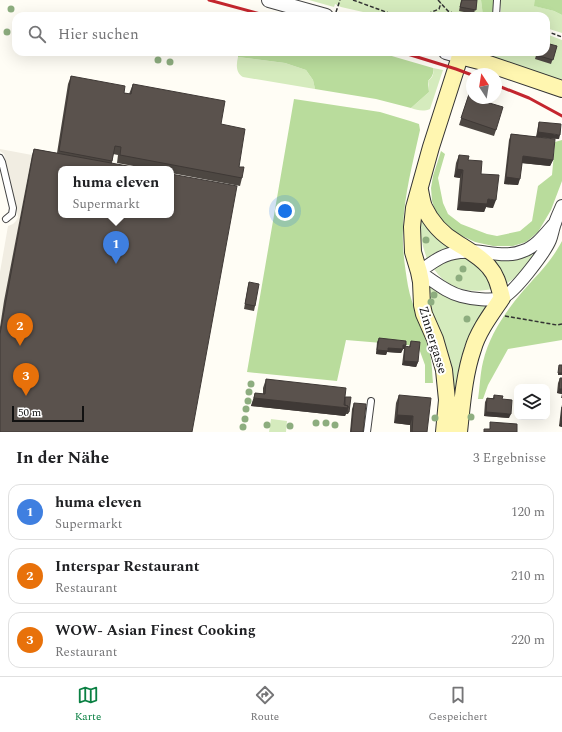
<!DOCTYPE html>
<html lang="de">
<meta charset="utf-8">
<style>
body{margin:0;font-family:Spectral,serif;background:#f6f6f6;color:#202124}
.controls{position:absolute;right:12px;bottom:12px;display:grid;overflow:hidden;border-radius:8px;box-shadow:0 4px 16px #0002}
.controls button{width:36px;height:36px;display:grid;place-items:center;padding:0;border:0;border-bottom:1px solid #e0e0e0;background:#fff;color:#202124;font:20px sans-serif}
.compass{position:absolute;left:466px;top:68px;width:36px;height:36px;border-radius:50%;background:#fff;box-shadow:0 4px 16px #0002;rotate:348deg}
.scale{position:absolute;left:12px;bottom:10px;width:72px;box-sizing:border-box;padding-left:4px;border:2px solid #111;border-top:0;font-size:11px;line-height:14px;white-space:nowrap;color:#111;-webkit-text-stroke:3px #fff;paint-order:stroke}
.you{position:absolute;left:285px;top:211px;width:14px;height:14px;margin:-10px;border:3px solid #fff;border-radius:50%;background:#1a73e8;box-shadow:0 0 0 6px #1a73e833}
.badge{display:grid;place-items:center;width:26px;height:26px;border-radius:50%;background:#0b8043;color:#fff;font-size:13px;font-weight:700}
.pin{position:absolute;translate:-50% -33px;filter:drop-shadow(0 1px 2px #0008)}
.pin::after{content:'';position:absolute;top:21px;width:14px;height:12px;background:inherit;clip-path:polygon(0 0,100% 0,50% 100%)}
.popup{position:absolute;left:58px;top:166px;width:116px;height:52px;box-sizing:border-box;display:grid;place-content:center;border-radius:8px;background:#fff;filter:drop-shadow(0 1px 3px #0005);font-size:13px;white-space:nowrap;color:#757577}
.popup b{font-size:15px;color:#202124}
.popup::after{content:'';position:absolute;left:50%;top:100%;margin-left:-8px;border:8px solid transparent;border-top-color:#fff}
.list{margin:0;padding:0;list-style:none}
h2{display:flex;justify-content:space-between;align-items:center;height:52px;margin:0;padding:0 16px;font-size:17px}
h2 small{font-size:13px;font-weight:400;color:#757577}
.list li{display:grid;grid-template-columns:26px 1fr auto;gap:12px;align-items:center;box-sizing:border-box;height:56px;margin:0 8px 8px;padding:0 8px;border:1px solid #e0e0e0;border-radius:12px}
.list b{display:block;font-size:15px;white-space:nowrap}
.list p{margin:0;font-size:13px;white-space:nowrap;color:#757577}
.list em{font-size:13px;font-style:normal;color:#757577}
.icon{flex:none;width:22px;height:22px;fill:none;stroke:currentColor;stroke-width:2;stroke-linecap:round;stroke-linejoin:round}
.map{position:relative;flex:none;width:562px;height:432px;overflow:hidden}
.search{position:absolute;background:#fff;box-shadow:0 4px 16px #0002;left:12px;right:12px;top:12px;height:44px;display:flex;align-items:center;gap:10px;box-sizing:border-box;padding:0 14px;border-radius:12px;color:#757577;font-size:15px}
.sheet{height:244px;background:#fff}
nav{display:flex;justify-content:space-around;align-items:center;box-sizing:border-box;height:56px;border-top:1px solid #e0e0e0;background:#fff;font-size:11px;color:#757577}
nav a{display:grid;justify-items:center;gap:2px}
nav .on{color:#0b8043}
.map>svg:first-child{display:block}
</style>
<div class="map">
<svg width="562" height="432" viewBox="0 0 562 432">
<rect width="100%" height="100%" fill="#fffdf5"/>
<path fill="#d5ebbd" d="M 309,0 L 481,0 L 483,15 L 483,16 L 365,16 L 363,15 L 363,12 L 341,7 L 335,4 L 334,7 Z
M 500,0 L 535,0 L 535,6 L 554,11 L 562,15 L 562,33 L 546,28 L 546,16 L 502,16 L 501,14 Z
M 546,34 L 562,40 L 562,81 L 492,57 L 490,56 L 490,52 L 546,52 Z
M 238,57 L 285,63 L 306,70 L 313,80 L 315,89 L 243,77 C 236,73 236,65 238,57 Z
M 433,68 L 443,70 L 430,109 C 423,112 417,110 411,108 L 429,92 L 429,85 L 428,81 C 433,77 434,74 433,68 Z
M 419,217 L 425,221 L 454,247 C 443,248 436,251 427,259 C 422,245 419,231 419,217 Z
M 543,245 C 530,262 523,274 504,285 L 491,258 C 514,259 525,262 543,245 Z
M 461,257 L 471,259 L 486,271 L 492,289 C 469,294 447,289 434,269 L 442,262 Z
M 427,282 L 491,302 L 454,432 L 431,316 Z
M 271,419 L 287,421 L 286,432 L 269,432 Z"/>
<path fill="#b9dc9c" d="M 481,0 L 494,0 L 493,16 L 483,16 Z
M 535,0 L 562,0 L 562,15 L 554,11 L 534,6 Z
M 238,52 L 378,52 L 433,68 C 434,74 432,77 428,81 L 429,92 L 411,108 L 376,99 L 315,89 L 313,80 L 306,70 L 285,63 L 238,57 Z
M 294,99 L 380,112 L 410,121 L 419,124 L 420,130 C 413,162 404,195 403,229 C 402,248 405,268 408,286 C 412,308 423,326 428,347 C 432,358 432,371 433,383 L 425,383 L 425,365 L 418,346 L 346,340 L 337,381 L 247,372 Z
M 562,140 L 562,181 L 551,210 L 538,232 L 526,242 L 513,246 L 493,246 L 475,242 L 458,234 L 445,224 L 436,213 L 432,201 L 431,188 L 433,176 L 441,151 L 445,154 L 438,178 L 443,203 L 448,214 L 461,224 L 487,234 L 497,236 L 520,231 L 532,221 L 538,186 L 552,175 L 555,142 Z
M 562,241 L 562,340 L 508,349 L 488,385 L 483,399 L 478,399 C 480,387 480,374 483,362 C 489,336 505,312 523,291 C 538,274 551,262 562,241 Z"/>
<path fill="#f1ede2" d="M 0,149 L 32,155 L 0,326 L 0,272 L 8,226 L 13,224 L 16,221 L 18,217 L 4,154 L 0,151 Z"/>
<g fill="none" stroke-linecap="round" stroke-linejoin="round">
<g stroke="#444" stroke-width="8">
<path id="service" d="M 496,16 L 497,0
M 0,158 L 2,162 L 13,208 L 12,214 L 6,219
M 367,432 L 371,401"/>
</g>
<g stroke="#444" stroke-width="14">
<path id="minor" d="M 555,223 C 546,233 536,247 523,251 C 507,258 489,252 472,251 C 468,251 464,252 460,252 C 442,254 433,262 419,272 C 433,280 445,292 461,296 C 472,299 491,301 501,298 C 513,295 545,252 550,240 C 552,235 553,228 555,223 C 557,217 560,211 562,206"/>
</g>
<g stroke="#444" stroke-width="16">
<path id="tertiary" d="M 269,0 L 326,16
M 446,52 L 460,56"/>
</g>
<g stroke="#333" stroke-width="18">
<path id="secondary" d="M 420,190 C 421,195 422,202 424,207 C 431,222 443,235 457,243 C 468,250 481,257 489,267 C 497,276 499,287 502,298 C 492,313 478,331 473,349 C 464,375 462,405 459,432
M 444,432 L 447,400 L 444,370 L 435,339 L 424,314 L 422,305 L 421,282 L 419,272 L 413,252 L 412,227 L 414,208 L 431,147 L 456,69 L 460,56 L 483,62 L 562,89"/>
</g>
<path stroke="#333" stroke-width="1.5" stroke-dasharray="4 2" stroke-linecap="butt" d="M 353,0 L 397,16
M 438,0 L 448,11 L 459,16
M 336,12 L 340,0
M 416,16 L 427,14 L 439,9 L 441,3
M 546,31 L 562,37
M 505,316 L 557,325 L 562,324"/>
<use href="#service" stroke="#fff" stroke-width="6"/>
<use href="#minor" stroke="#fff" stroke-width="12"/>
<use href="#tertiary" stroke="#fff" stroke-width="14"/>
<use href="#secondary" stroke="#fff6b0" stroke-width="16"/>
<path stroke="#c4262e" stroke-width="3" d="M 209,0 L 268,16
M 401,52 L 456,69 L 472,75
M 496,85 L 529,98 L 562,116"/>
</g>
<g fill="#8dad7f">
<circle cx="11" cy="9" r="3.5"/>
<circle cx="7" cy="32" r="3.5"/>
<circle cx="158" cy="60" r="3.5"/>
<circle cx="170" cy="62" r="3.5"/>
<circle cx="426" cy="240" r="3.5"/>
<circle cx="463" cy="269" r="3.5"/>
<circle cx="459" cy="278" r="3.5"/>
<circle cx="434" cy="295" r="3.5"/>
<circle cx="431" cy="302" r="3.5"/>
<circle cx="467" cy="319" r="3.5"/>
<circle cx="251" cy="384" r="3.5"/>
<circle cx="249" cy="392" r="3.5"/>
<circle cx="248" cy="401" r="3.5"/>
<circle cx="246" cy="409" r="3.5"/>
<circle cx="471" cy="417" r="3.5"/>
<circle cx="435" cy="418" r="3.5"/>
<circle cx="245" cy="419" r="3.5"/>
<circle cx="316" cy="423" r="3.5"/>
<circle cx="326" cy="423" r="3.5"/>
<circle cx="267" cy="425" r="3.5"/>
<circle cx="335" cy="425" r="3.5"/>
<circle cx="290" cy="426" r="3.5"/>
<circle cx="243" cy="427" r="3.5"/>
</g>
<path fill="#4d4742" d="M 461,0 L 477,0 L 474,14 L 459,11 Z
M 557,46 L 551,64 L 535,59 L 537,52 Z
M 71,76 L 124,93 L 129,94 L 133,84 L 221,124 L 239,167 L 242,178 L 240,186 L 171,173 L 171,169 L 150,169 L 117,163 L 118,155 L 113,154 L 112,163 L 0,432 L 0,327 L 4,301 L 32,155 L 34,149 L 57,153 L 68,84 Z
M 471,88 L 486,102 L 496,130 L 494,136 L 459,125 Z
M 539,122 L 559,139 L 540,137 L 553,160 L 550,166 L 522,163 L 518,185 L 504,184 L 509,140 L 511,134 L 536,137 L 538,126 Z
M 459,155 L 468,160 L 481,174 L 493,208 L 486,207 L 484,212 L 457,210 L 460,178 L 454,177 L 456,163 Z
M 249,282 L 255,306 L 254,311 L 244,309 L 248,286 Z
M 379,338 L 406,345 L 405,346 L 409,347 L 411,341 L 418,362 L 416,367 L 402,365 L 404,349 L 403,349 L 401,353 L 387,352 L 386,355 L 376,354 L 377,342 Z
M 560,378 L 562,378 L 562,398 L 561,398 L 562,394 L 557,393 L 558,383 Z
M 266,379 L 345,397 L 349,412 L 348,414 L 346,414 L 345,416 L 251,406 L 255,393 L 263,394 L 263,388 Z
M 399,395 L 427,432 L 410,432 L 410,425 L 394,423 L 396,403 Z
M 494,395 L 502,399 L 509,418 L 484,416 L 485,402 L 487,398 L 493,398 Z
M 354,403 L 363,432 L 350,432 L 352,409 Z
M 562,405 L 562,427 L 559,426 L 561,409 Z"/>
<path fill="#3f3936" d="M 538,132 L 560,135 L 559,139 L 536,137 Z
M 523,156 L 553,160 L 550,166 L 521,163 Z
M 457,169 L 463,170 L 460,178 L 454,177 Z
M 506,177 L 520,179 L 518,185 L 504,184 Z
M 488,199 L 496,200 L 493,208 L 486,207 L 484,212 L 457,210 L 460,202 Z
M 403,345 L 406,345 L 404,349 L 402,349 Z
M 388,348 L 403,349 L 401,353 L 387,352 L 386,355 L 376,354 L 377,350 Z
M 404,361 L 418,362 L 416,367 L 402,365 Z
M 558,373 L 562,373 L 562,375 L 558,375 Z
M 559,389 L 562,389 L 562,394 L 557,393 Z
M 254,398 L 348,408 L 345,416 L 251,406 Z
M 486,412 L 511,414 L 509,418 L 484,416 Z
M 397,415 L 413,416 L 410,425 L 394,423 Z
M 561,422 L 562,422 L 562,427 L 559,426 Z"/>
<path fill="#5a524d" stroke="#3f3936" d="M 462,0 L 477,0 L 476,10 L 460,7 Z
M 546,43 L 557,46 L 553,60 L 536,55 L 537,52 L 546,52 Z
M 71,76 L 125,86 L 124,93 L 131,94 L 133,84 L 225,101 L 221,124 L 245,129 L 239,167 L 244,167 L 242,178 L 120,155 L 121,147 L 115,146 L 112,161 L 59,151 Z
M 471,88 L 472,88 L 472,98 L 487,98 L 486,102 L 503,107 L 496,130 L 461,118 Z
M 539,122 L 561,124 L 560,135 L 538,132 Z
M 511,134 L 555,139 L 553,160 L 523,156 L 520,179 L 506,177 Z
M 34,149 L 144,169 L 61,169 L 61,215 L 171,215 L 171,174 L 237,186 L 192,432 L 0,432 L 0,334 L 7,295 Z
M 459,155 L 469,156 L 468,160 L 482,161 L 481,174 L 499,175 L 496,200 L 488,199 L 487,204 L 460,202 L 463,170 L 457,169 Z
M 249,282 L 259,284 L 255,306 L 245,304 Z
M 379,338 L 406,341 L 406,345 L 403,345 L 403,349 L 388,348 L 388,351 L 377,350 Z
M 411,341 L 420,342 L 418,362 L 404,361 L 405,346 L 410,347 Z
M 559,365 L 562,365 L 562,373 L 558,373 Z
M 560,378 L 562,378 L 562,389 L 559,389 Z
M 266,379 L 346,388 L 344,405 L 348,406 L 348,408 L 254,398 L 255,393 L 265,394 Z
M 399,395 L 431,398 L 427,432 L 412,432 L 413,416 L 397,415 Z
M 494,395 L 503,396 L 502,399 L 512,400 L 511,414 L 486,412 L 487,398 L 494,399 Z
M 345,397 L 351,397 L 349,412 L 347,412 L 348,406 L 345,405 Z
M 354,403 L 366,404 L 363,432 L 351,432 Z
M 562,407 L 562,422 L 561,422 Z
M 490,422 L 517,424 L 517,432 L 484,432 L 484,429 L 490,429 Z"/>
<g text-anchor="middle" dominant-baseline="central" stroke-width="4" stroke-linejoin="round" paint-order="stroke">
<g font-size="13" fill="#111" stroke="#fff">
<text transform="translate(433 340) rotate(73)">Zinnergasse</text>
</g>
</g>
</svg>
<div class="controls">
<button><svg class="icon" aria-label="layers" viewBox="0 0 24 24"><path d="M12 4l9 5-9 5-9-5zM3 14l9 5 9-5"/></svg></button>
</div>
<svg class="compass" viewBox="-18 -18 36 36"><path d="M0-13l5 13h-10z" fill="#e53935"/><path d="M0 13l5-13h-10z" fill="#757577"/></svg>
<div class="scale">50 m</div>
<div class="you"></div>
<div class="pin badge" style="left:116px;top:264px;background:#3f7fe0">1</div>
<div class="popup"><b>huma eleven</b>Supermarkt</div>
<div class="pin badge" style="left:20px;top:346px;background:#e8710a">2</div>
<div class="pin badge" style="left:26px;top:396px;background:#e8710a">3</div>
<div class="search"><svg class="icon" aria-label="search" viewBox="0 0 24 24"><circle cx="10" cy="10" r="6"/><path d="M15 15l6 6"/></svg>Hier suchen</div>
</div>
<section class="sheet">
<h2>In der Nähe<small>3 Ergebnisse</small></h2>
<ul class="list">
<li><span class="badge" style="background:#3f7fe0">1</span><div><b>huma eleven</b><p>Supermarkt</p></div><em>120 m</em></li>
<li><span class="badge" style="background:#e8710a">2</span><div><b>Interspar Restaurant</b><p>Restaurant</p></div><em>210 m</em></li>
<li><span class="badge" style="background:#e8710a">3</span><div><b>WOW- Asian Finest Cooking</b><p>Restaurant</p></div><em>220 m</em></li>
</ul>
</section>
<nav>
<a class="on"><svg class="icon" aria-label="map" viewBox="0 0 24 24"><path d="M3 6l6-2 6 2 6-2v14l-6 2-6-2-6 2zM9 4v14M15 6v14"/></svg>Karte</a>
<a><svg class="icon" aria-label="directions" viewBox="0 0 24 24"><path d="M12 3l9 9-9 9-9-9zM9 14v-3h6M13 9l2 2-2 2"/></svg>Route</a>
<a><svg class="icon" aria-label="saved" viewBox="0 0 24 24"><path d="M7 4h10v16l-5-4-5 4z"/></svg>Gespeichert</a>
</nav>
